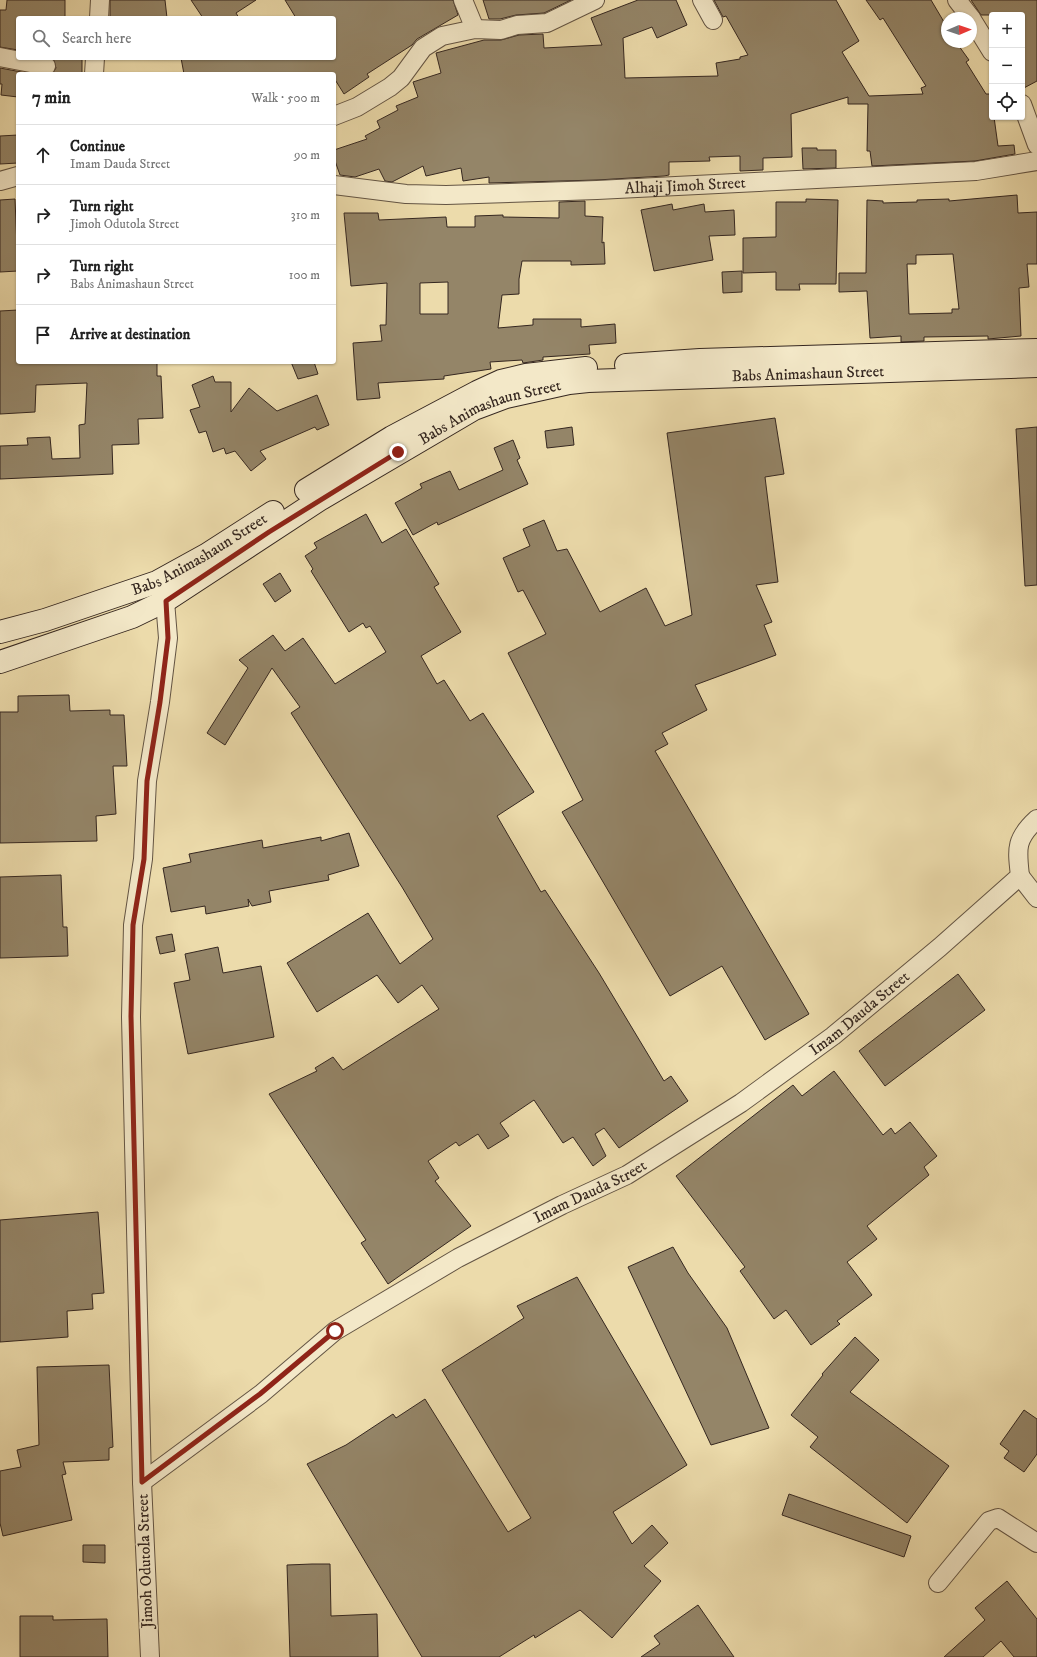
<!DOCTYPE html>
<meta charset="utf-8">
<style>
body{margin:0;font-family:"IM FELL DW Pica",serif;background:#f6f6f6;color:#222}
.controls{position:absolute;right:12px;top:12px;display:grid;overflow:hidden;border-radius:4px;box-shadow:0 1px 3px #0004}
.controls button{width:36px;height:36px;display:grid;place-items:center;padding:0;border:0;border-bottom:1px solid #e0e0e0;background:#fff;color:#222;font:20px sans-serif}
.compass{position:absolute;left:941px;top:12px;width:36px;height:36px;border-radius:50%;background:#fff;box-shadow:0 1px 3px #0004;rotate:88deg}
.stop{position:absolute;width:12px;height:12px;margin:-9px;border:3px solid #8f2418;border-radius:50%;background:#fff}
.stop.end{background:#8f2418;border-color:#fff;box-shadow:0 1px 4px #0008}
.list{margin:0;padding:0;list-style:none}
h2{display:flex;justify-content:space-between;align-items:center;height:52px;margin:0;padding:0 16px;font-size:17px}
h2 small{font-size:13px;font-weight:400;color:#767676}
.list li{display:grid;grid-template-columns:26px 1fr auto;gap:12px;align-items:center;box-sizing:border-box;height:60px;padding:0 16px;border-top:1px solid #e0e0e0}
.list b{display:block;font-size:15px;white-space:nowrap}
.list p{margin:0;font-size:13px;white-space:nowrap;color:#767676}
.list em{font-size:13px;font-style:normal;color:#767676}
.icon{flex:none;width:22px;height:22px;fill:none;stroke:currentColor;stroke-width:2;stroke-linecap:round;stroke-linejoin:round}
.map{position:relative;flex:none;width:1037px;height:1657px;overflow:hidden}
.search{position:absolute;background:#fff;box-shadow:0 1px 3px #0004;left:16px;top:16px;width:320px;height:44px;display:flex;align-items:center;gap:10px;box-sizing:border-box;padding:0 14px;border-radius:4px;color:#767676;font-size:15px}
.panel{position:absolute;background:#fff;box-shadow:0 1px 3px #0004;left:16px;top:72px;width:320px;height:292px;border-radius:4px}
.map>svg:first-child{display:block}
</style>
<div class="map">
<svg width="1037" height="1657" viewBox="0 0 1037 1657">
<rect width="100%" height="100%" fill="#ecdbab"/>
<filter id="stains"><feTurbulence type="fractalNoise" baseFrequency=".005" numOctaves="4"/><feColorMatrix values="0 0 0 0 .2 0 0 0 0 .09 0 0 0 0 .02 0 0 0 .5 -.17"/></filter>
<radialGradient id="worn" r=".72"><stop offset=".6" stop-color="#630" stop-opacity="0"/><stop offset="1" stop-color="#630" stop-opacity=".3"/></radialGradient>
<path fill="#948568" stroke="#352720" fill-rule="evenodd" d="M 7,0 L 65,0 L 65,18 L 18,18 L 18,50 L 0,47 L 0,10 L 6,10 Z
M 110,0 L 165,0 L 167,18 L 110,18 Z
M 191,0 L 256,0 L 236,13 L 239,18 L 203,18 Z
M 285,0 L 453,0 L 458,15 L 417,39 L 412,45 L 367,74 L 369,77 L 344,94 L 334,78 L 334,74 L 184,74 L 181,58 L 334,58 L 334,18 L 296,18 Z
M 483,0 L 571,0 L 544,13 L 516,15 L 500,19 L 489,19 Z
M 638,0 L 676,0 L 687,25 L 657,38 L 652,27 L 623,38 L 625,78 L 718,76 L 716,63 L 740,59 L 740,57 L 748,55 L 726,16 L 723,17 L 714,0 L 836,0 L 859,41 L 842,52 L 869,96 L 923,94 L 921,88 L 926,86 L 883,18 L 880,20 L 866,0 L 931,0 L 947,27 L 947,42 L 956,42 L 969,60 L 966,62 L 986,94 L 991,94 L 992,117 L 994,117 L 998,146 L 1014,145 L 1015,154 L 975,161 L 872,166 L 870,151 L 867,151 L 868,104 L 848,104 L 848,97 L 791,114 L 792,157 L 763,158 L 763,170 L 740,171 L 740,156 L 709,157 L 710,161 L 669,162 L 669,175 L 664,176 L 597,180 L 489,183 L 489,177 L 463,181 L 461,168 L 426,176 L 423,166 L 392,182 L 385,181 L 379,169 L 355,177 L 340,175 L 334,158 L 334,150 L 367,139 L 365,136 L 380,128 L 377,121 L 398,110 L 396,106 L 418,97 L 413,82 L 441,73 L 436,53 L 484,40 L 501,40 L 519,35 L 543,34 L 544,48 L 602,45 L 591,18 Z
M 971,0 L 1037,0 L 1037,81 L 1022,89 L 1022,15 L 981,15 Z
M 53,58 L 82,58 L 82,74 L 52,74 L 56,68 Z
M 0,68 L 32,74 L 18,74 L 18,97 L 1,95 L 2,84 L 0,84 Z
M 18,135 L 18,163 L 0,164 L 0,136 Z
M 802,148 L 817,148 L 817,150 L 836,150 L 836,168 L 803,169 Z
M 1017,195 L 1018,213 L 1037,212 L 1037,264 L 1027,264 L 1029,287 L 1019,288 L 1021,336 L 988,339 L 988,336 L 924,337 L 924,341 L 901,342 L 901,336 L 870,338 L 867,291 L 839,292 L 839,273 L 866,273 L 867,200 L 883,201 L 883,203 L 917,202 L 917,200 L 949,199 L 949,201 ZM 953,254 L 959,309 L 952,309 L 952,313 L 909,314 L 907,264 L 916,264 L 916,255 Z
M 15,199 L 18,271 L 0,272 L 0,200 Z
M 806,199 L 838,200 L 836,284 L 799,284 L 800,290 L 776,290 L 776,272 L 743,273 L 743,238 L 776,237 L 776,202 L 806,202 Z
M 585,201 L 585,216 L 603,217 L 602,243 L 604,242 L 605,264 L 571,265 L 571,261 L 522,261 L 519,279 L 519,294 L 502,295 L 498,328 L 533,325 L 533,319 L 581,319 L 581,327 L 615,324 L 616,343 L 589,345 L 590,354 L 543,357 L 543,360 L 523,363 L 522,360 L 490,362 L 491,369 L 444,376 L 444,379 L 378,383 L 380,398 L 357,400 L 353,343 L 382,341 L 380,325 L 386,325 L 387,283 L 351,286 L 344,213 L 378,213 L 379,220 L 446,217 L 447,227 L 475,227 L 475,216 L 503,215 L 503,217 L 559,218 L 559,202 ZM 448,282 L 448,314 L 420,314 L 420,283 Z
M 672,204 L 673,210 L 704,204 L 705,212 L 734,210 L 735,235 L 709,236 L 713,260 L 654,271 L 641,210 Z
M 742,271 L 742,292 L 723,293 L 722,272 Z
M 18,310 L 18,362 L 157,362 L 157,376 L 161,376 L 163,418 L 138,419 L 139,444 L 112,445 L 113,474 L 0,479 L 0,446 L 28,445 L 27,438 L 50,437 L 52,459 L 80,458 L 79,425 L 85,424 L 87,383 L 36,385 L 35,412 L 0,414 L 0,311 Z
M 291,362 L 314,362 L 318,374 L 298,379 Z
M 213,376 L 215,382 L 231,382 L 231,412 L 249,388 L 277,411 L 317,395 L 329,425 L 317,430 L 315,427 L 260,451 L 266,459 L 251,471 L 235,451 L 226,454 L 224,448 L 213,452 L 206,431 L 199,433 L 190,410 L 200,407 L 192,385 Z
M 775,418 L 784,474 L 765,477 L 778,582 L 756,585 L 772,622 L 764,625 L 776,655 L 695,685 L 707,710 L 662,733 L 668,744 L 655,751 L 809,1014 L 765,1040 L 722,966 L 670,996 L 562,812 L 583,800 L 508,653 L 546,634 L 523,590 L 518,592 L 503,558 L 530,546 L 523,529 L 544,520 L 557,551 L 567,549 L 600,612 L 646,588 L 665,626 L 692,615 L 667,433 Z
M 572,427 L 574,445 L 547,448 L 545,431 Z
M 1037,427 L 1037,585 L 1025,586 L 1016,429 Z
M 513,440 L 520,458 L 517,460 L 528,484 L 438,525 L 437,522 L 413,535 L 395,503 L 422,488 L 420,484 L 450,471 L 459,490 L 503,470 L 494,448 Z
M 366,514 L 382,543 L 406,529 L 439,584 L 434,587 L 461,632 L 421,656 L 437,684 L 444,680 L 470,721 L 483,713 L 534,792 L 497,816 L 541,892 L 545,890 L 599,973 L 664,1081 L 671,1076 L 688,1101 L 619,1148 L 604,1128 L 595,1134 L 606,1156 L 593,1166 L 573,1137 L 563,1143 L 534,1100 L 500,1123 L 509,1136 L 488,1149 L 478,1134 L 459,1146 L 456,1142 L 428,1161 L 439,1178 L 435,1181 L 471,1226 L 388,1284 L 361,1243 L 366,1240 L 269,1094 L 317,1071 L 315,1068 L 333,1057 L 343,1070 L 439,1009 L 422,985 L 398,1003 L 377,975 L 317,1012 L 287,963 L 368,913 L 400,964 L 433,939 L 402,887 L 291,713 L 300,707 L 272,668 L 225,745 L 207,733 L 248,668 L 239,660 L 273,635 L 285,651 L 303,638 L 335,684 L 386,652 L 370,626 L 366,628 L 363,623 L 349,632 L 311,571 L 313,569 L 305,556 L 317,548 L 314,543 Z
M 280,573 L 291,591 L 275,602 L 263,584 Z
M 69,695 L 70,711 L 110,710 L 110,715 L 124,715 L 127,766 L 113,766 L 116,814 L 96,816 L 97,841 L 0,843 L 0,712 L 18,712 L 18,696 Z
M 349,833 L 359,866 L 328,875 L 329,880 L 269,891 L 271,902 L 252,906 L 248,899 L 249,906 L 206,914 L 205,906 L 171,912 L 163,868 L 191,862 L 189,854 L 262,840 L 263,848 L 321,837 L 321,841 Z
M 61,875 L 63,927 L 67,927 L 68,956 L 0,958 L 0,877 Z
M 172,934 L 175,951 L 160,954 L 156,937 Z
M 218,947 L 223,973 L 261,966 L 274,1037 L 188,1054 L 174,983 L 190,980 L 185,954 Z
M 958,974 L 985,1010 L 885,1086 L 859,1051 Z
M 834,1071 L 883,1135 L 891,1128 L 895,1134 L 910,1122 L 937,1156 L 924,1167 L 929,1175 L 867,1226 L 877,1239 L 847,1262 L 872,1295 L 837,1321 L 840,1324 L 811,1345 L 786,1310 L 774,1319 L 740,1271 L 745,1267 L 676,1176 L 793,1085 L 802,1096 Z
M 98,1212 L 104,1293 L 92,1294 L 93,1309 L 67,1311 L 68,1337 L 0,1342 L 0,1220 Z
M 673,1247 L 688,1273 L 727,1328 L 769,1428 L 711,1445 L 628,1267 Z
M 577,1277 L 687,1465 L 613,1512 L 632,1544 L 652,1525 L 668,1543 L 644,1566 L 661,1581 L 612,1638 L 580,1610 L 535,1638 L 534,1635 L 499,1657 L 422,1657 L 307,1464 L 346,1445 L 393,1414 L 396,1418 L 425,1399 L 508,1532 L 531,1518 L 442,1370 L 524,1318 L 517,1306 Z
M 855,1337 L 879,1360 L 850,1392 L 949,1466 L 907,1523 L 810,1447 L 818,1437 L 791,1415 L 823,1375 L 822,1374 Z
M 109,1365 L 113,1447 L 109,1448 L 109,1460 L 63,1462 L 66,1474 L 62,1475 L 72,1520 L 3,1536 L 0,1523 L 0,1471 L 21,1467 L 17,1450 L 39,1445 L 37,1367 Z
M 1024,1410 L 1037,1419 L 1037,1454 L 1024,1472 L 1004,1458 L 1009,1451 L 1000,1444 Z
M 789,1494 L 911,1536 L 904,1557 L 782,1515 Z
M 83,1545 L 105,1545 L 105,1563 L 83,1562 Z
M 312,1564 L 330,1564 L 331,1616 L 377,1614 L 378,1657 L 290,1657 L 287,1565 Z
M 1007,1581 L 1037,1619 L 1037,1657 L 1014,1657 L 1001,1641 L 983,1657 L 944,1657 L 985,1620 L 975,1608 Z
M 698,1605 L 734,1657 L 641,1657 L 660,1644 L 654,1636 Z
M 20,1616 L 53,1616 L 53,1620 L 107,1619 L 108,1657 L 20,1657 Z"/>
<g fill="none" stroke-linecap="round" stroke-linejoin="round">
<g stroke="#635443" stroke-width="20">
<g id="street">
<path d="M 463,0 L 475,29"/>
<path d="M 702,0 L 713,20"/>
<path d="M 957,0 L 971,18"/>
<path d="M 99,18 L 100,0"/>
<path d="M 971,18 L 992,52"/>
<path d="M 0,57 L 46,66"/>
<path d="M 94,74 L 95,58"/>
<path d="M 1022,104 L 1037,145"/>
<path d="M 334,116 L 357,107 L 390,87 L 401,78 L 423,48 L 442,36 L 475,29 L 501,30 L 517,25 L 547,23 L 595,0"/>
<path d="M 0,181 L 18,176"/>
<path id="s1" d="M 334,185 L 406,194 L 446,195 L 597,190 L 976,171 L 1037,161"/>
<path d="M 1020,876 L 1037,898"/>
<path id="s2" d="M 142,1482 L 261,1394 L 335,1331 L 458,1258 L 562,1205 L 627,1175 L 741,1103 L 833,1036 L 940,947 L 1020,876 C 1017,849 1015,839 1037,819"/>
<path d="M 938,1583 L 989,1521 L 998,1518 L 1037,1543"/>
<path d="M 150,1657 L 142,1482 L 131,1017 L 133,925 L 143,859 L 147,781 L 160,702 L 168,638 L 165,601 L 161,590"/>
</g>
</g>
<g stroke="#352720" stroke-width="24">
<g id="secondary">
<path d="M 626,365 L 700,360 L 1037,350"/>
<path d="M 306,490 L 392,437 L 477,392 L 501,381 L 526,375 L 586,368"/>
<path id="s3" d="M 0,632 L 45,620 L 157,582 L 206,555 L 273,512"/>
<path id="s4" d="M 0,662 L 132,617 L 165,601 L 319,500 L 474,409 L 506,397 L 569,383 L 588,381 L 1037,366"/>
</g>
</g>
<use href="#street" stroke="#f3e8c8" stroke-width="18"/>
<use href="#secondary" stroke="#f3e8c8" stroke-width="22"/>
</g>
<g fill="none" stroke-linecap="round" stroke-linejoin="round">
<path stroke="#8f2418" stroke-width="5" d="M 335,1331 L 260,1394 L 142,1482 L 131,1016 L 133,925 L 144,859 L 147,781 L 160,702 L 168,638 L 166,601 L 269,532 L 398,452"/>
</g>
<g text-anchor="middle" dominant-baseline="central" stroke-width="3.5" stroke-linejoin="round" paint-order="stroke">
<g font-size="16" fill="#352720" stroke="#f3e8c8">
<text stroke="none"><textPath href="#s1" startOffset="352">Alhaji Jimoh Street</textPath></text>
<text stroke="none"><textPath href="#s4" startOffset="878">Babs Animashaun Street</textPath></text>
<text stroke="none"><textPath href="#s4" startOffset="554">Babs Animashaun Street</textPath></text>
<text stroke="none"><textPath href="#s3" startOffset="215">Babs Animashaun Street</textPath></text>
<text stroke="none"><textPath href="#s2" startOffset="860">Imam Dauda Street</textPath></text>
<text stroke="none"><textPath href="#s2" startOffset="536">Imam Dauda Street</textPath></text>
<text transform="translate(145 1561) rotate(-92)">Jimoh Odutola Street</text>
</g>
</g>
<rect width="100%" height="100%" filter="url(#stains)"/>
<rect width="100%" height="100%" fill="url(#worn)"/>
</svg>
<div class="controls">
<button>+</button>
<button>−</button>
<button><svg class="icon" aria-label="locate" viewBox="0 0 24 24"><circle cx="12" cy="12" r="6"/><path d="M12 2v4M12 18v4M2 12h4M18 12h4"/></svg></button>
</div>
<svg class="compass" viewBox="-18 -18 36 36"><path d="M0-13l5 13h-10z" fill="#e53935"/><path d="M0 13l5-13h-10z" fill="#767676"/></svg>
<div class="stop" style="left:335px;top:1331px"></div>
<div class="stop end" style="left:398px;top:452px"></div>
<div class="search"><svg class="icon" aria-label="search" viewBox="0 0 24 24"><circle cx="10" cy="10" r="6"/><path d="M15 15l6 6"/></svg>Search here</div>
<section class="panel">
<h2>7 min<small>Walk · 500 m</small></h2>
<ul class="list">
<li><svg class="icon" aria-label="ahead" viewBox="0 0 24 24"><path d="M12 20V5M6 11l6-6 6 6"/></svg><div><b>Continue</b><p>Imam Dauda Street</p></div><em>90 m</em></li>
<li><svg class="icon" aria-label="right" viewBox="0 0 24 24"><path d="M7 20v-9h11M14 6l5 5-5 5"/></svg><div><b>Turn right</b><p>Jimoh Odutola Street</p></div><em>310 m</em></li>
<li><svg class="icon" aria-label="right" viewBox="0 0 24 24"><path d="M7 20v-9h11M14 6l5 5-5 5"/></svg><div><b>Turn right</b><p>Babs Animashaun Street</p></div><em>100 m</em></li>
<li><svg class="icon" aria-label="arrive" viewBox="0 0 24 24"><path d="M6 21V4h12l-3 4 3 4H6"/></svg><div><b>Arrive at destination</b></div></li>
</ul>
</section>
</div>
